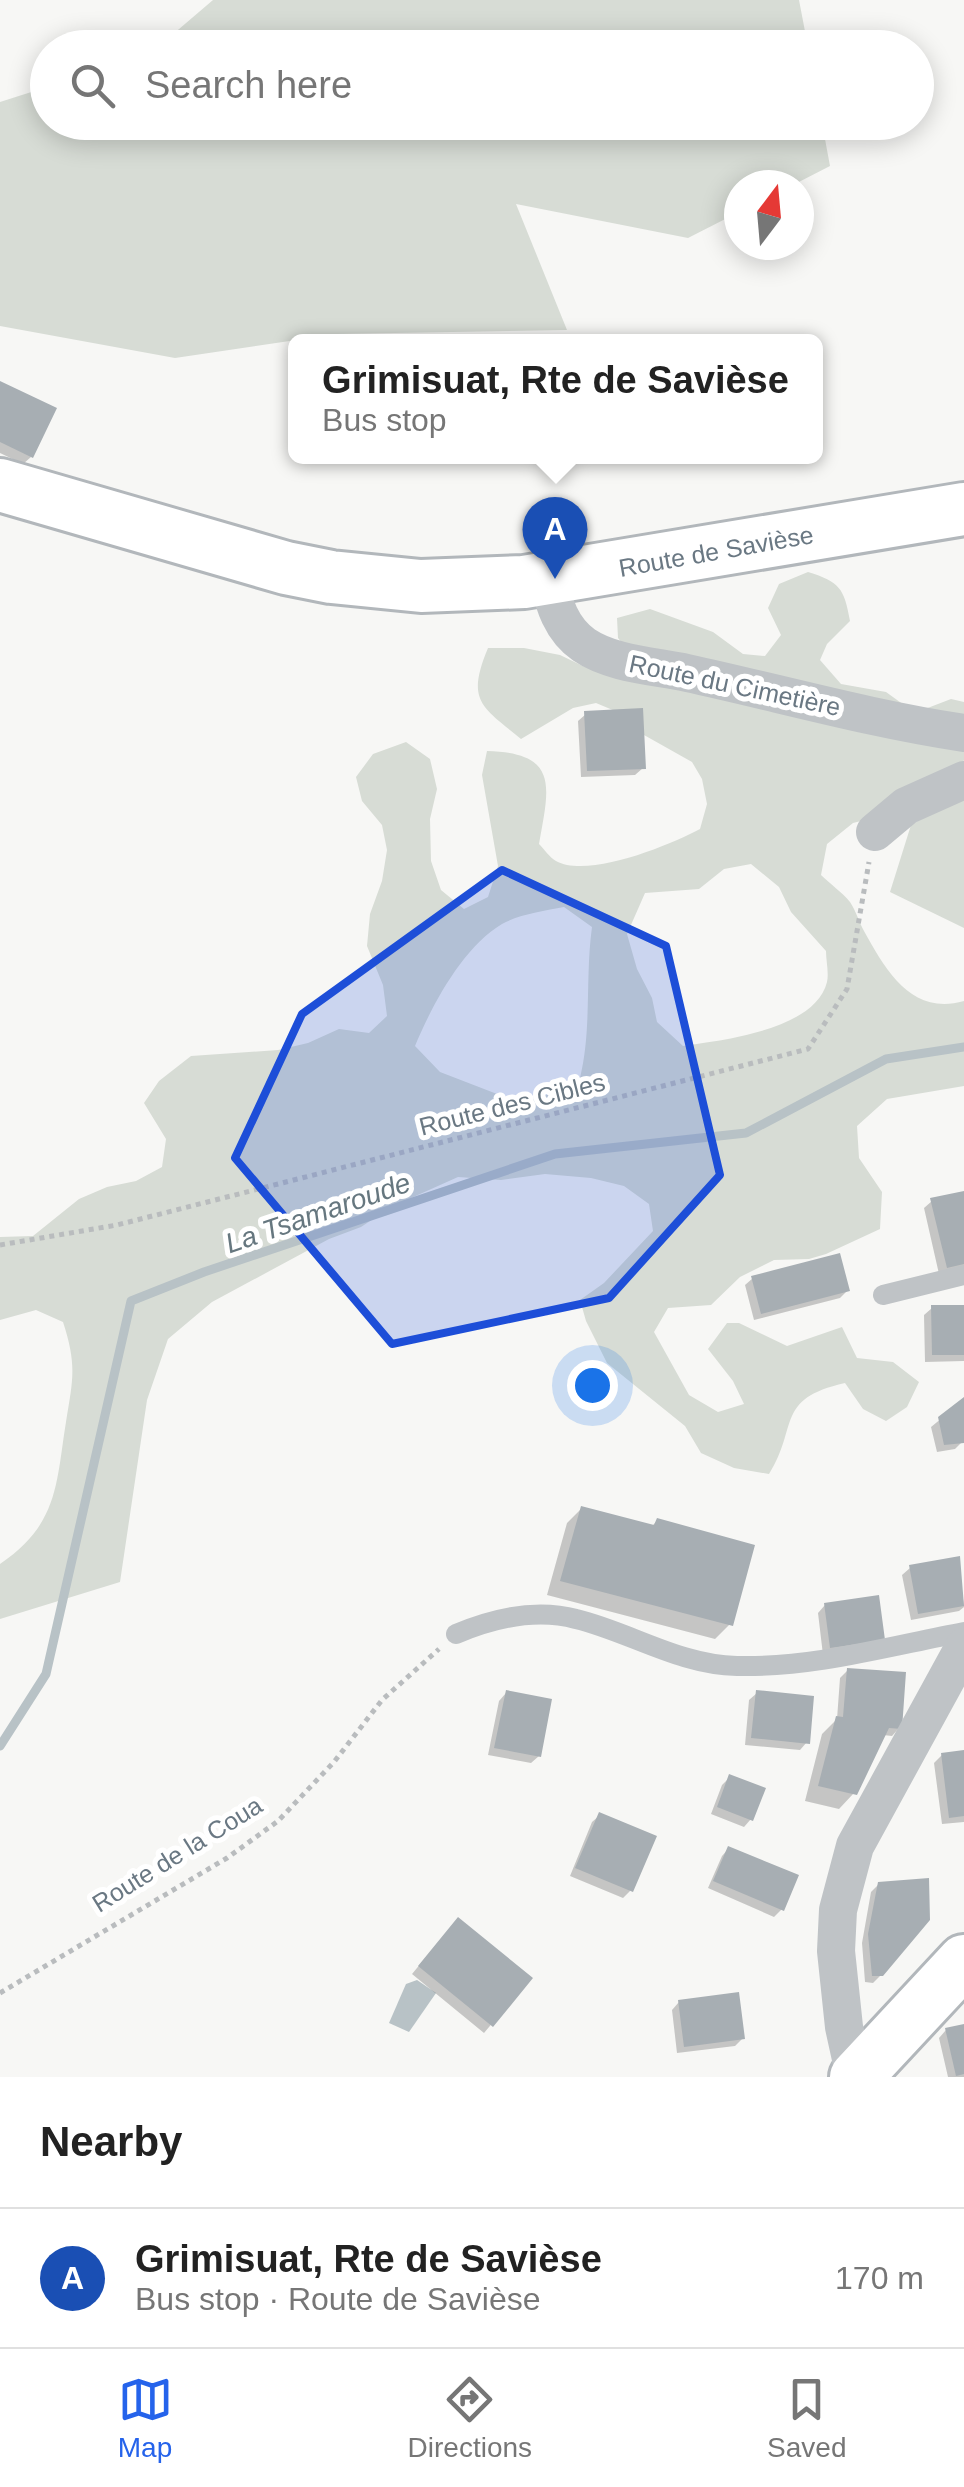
<!DOCTYPE html>
<meta charset="utf-8">
<style>
body{margin:0;font-family:Helvetica,sans-serif;background:#f2f2f2;color:#222}
.compass{position:absolute;left:724px;top:170px;width:90px;height:90px;border-radius:50%;background:#fff;box-shadow:0 5px 25px #0003;rotate:16deg}
.you{position:absolute;left:592px;top:1385px;width:35px;height:35px;margin:-25px;border:8px solid #fff;border-radius:50%;background:#1a73e8;box-shadow:0 0 0 15px #1a73e833}
.badge{display:grid;place-items:center;width:65px;height:65px;border-radius:50%;background:#2563eb;color:#fff;font-size:32px;font-weight:700}
.pin{position:absolute;translate:-50% -82px;filter:drop-shadow(0 2px 5px #0008)}
.pin::after{content:'';position:absolute;top:52px;width:35px;height:30px;background:inherit;clip-path:polygon(0 0,100% 0,50% 100%)}
.popup{position:absolute;left:288px;top:334px;width:535px;height:130px;box-sizing:border-box;display:grid;place-content:center;border-radius:15px;background:#fff;filter:drop-shadow(0 2px 8px #0005);font-size:32px;white-space:nowrap;color:#767676}
.popup b{font-size:38px;color:#222}
.popup::after{content:'';position:absolute;left:50%;top:100%;margin-left:-20px;border:20px solid transparent;border-top-color:#fff}
.list{margin:0;padding:0;list-style:none}
h2{display:flex;justify-content:space-between;align-items:center;height:130px;margin:0;padding:0 40px;font-size:42px}
h2 small{font-size:32px;font-weight:400;color:#767676}
.list li{display:grid;grid-template-columns:65px 1fr auto;gap:30px;align-items:center;box-sizing:border-box;height:140px;padding:0 40px;border-top:2px solid #e0e0e0}
.list b{display:block;font-size:38px;white-space:nowrap}
.list p{margin:0;font-size:32px;white-space:nowrap;color:#767676}
.list em{font-size:32px;font-style:normal;color:#767676}
.icon{flex:none;width:55px;height:55px;fill:none;stroke:currentColor;stroke-width:2;stroke-linecap:round;stroke-linejoin:round}
.map{position:relative;flex:none;width:964px;height:2077px;overflow:hidden}
.search{position:absolute;background:#fff;box-shadow:0 5px 25px #0003;left:30px;right:30px;top:30px;height:110px;display:flex;align-items:center;gap:25px;box-sizing:border-box;padding:0 35px;border-radius:55px;color:#767676;font-size:38px}
.sheet{height:270px;background:#fff}
nav{display:flex;justify-content:space-around;align-items:center;box-sizing:border-box;height:140px;border-top:2px solid #e0e0e0;background:#fff;font-size:28px;color:#767676}
nav a{display:grid;justify-items:center;gap:5px}
nav .on{color:#2563eb}
.map>svg:first-child{display:block}
</style>
<div class="map">
<svg width="964" height="2077" viewBox="0 0 964 2077">
<rect width="100%" height="100%" fill="#f7f7f5"/>
<path fill="#d7dcd5" fill-rule="evenodd" d="M 213,0 L 799,0 L 808,47 L 158,47 Z
M 47,87 L 48,122 L 822,123 L 830,166 L 793,185 L 739,185 L 739,212 L 688,238 L 516,204 L 567,330 L 337,334 L 175,358 L 0,326 L 0,102 Z
M 808,572 C 840,582 844,588 850,621 L 827,644 L 820,660 L 841,684 L 886,692 L 904,705 L 925,709 L 951,699 L 964,702 L 964,760 L 958,775 L 885,815 L 853,823 L 827,844 L 821,875 C 830,884 842,892 850,902 C 856,911 859,922 864,931 C 886,971 912,1016 964,1001 L 964,1086 L 887,1099 L 857,1126 L 859,1158 L 882,1192 L 880,1229 L 826,1254 L 809,1259 L 774,1260 L 740,1277 L 711,1305 L 668,1308 L 654,1332 L 689,1395 L 718,1412 L 744,1404 L 733,1381 L 708,1349 L 727,1323 L 739,1323 L 787,1346 L 842,1327 L 857,1358 L 893,1362 L 919,1382 L 907,1407 L 886,1421 L 863,1409 L 845,1383 C 774,1399 799,1427 769,1474 L 734,1468 L 701,1453 L 685,1426 L 607,1363 L 586,1321 L 580,1300 L 604,1283 L 653,1231 L 649,1204 L 624,1186 L 591,1178 L 545,1174 L 501,1180 L 458,1177 L 391,1207 L 361,1227 L 329,1239 L 212,1302 L 168,1339 L 147,1400 L 120,1582 L 0,1619 L 0,1564 C 59,1524 56,1483 66,1422 C 73,1379 77,1365 63,1322 L 36,1310 L 0,1320 L 0,1237 L 33,1236 L 79,1199 L 107,1187 L 136,1181 L 162,1167 L 166,1139 L 144,1103 L 159,1081 L 191,1056 L 278,1050 L 308,1043 L 339,1029 L 369,1033 L 387,1016 L 383,985 L 367,946 L 370,914 L 382,881 L 387,850 L 382,825 L 362,801 L 356,777 L 373,754 L 406,742 L 430,759 L 437,789 L 430,819 L 431,861 L 441,890 L 464,909 L 488,897 L 498,866 L 482,775 L 487,751 C 560,753 549,787 539,844 C 544,849 550,858 556,861 C 588,879 670,845 700,829 L 707,804 L 702,779 L 692,762 L 644,735 L 627,716 L 596,703 L 573,708 L 521,739 C 481,706 466,701 488,648 L 524,648 L 560,655 L 583,666 L 635,681 L 630,653 L 618,638 L 617,618 L 650,609 L 713,632 L 743,654 L 765,656 L 781,635 L 768,608 L 779,584 ZM 751,864 L 779,887 L 791,912 L 826,951 C 826,960 829,973 827,982 C 815,1030 723,1040 683,1046 L 657,1022 L 652,998 L 637,969 L 627,934 L 645,893 L 699,889 L 724,869 ZM 564,907 L 592,927 C 585,978 592,1029 580,1078 L 550,1094 L 518,1102 L 440,1072 L 415,1046 C 432,1005 463,947 502,924 C 520,914 544,911 564,907 Z
M 964,793 L 964,928 L 890,892 L 911,825 Z"/>
<path fill="#b8c2c6" d="M 417,1980 L 436,1993 L 409,2032 L 389,2023 L 406,1984 Z"/>
<path fill="#0003" d="M 0,384 L 31,457 L 23,464 L 0,453 Z
M 586,714 L 643,768 L 635,775 L 581,777 L 578,721 Z
M 964,1193 L 964,1268 L 939,1274 L 924,1208 L 932,1201 Z
M 753,1278 L 848,1290 L 840,1298 L 754,1320 L 745,1285 Z
M 964,1307 L 964,1361 L 925,1362 L 924,1315 L 932,1308 Z
M 964,1400 L 963,1441 L 955,1449 L 937,1452 L 931,1427 Z
M 582,1508 L 651,1527 L 657,1521 L 730,1624 L 715,1639 L 547,1595 L 567,1523 Z
M 958,1559 L 964,1607 L 959,1611 L 911,1620 L 902,1575 L 910,1568 Z
M 825,1605 L 883,1640 L 823,1655 L 818,1613 Z
M 848,1670 L 899,1728 L 892,1736 L 883,1735 L 854,1793 L 839,1809 L 805,1801 L 822,1734 L 837,1719 L 840,1678 Z
M 506,1693 L 539,1756 L 531,1763 L 488,1755 L 499,1701 Z
M 757,1693 L 807,1742 L 800,1750 L 745,1745 L 749,1700 Z
M 964,1753 L 964,1822 L 942,1824 L 934,1763 L 942,1755 Z
M 730,1777 L 751,1819 L 744,1827 L 711,1814 L 722,1785 Z
M 600,1815 L 630,1891 L 623,1898 L 570,1876 L 592,1822 Z
M 729,1848 L 782,1909 L 774,1917 L 708,1888 L 722,1856 Z
M 879,1884 L 881,1975 L 873,1983 L 865,1982 L 862,1943 L 871,1892 Z
M 451,1927 L 530,1978 L 484,2033 L 412,1974 Z
M 679,2002 L 742,2039 L 735,2046 L 677,2053 L 672,2010 Z
M 964,2026 L 964,2077 L 948,2077 L 939,2038 L 946,2030 Z"/>
<g fill="none" stroke-linecap="round" stroke-linejoin="round">
<path stroke="#b8c2c6" stroke-width="9" d="M 0,1746 L 46,1674 L 131,1301 L 204,1272 L 555,1154 L 746,1133 L 886,1059 L 964,1047"/>
</g>
<path fill="#a7aeb3" d="M 0,381 L 57,408 L 33,458 L 0,442 Z
M 643,708 L 646,769 L 587,771 L 584,711 Z
M 964,1191 L 964,1264 L 947,1268 L 930,1198 Z
M 840,1253 L 850,1291 L 761,1314 L 751,1276 Z
M 931,1305 L 964,1305 L 964,1355 L 932,1355 Z
M 964,1397 L 964,1443 L 944,1445 L 938,1417 Z
M 581,1506 L 654,1525 L 657,1518 L 755,1545 L 733,1626 L 560,1581 Z
M 960,1556 L 964,1606 L 918,1614 L 909,1565 Z
M 879,1595 L 885,1640 L 830,1648 L 824,1603 Z
M 847,1668 L 906,1672 L 902,1729 L 889,1728 L 857,1795 L 818,1786 L 836,1716 L 843,1717 Z
M 506,1690 L 552,1699 L 541,1757 L 494,1748 Z
M 756,1690 L 814,1696 L 810,1744 L 751,1738 Z
M 964,1750 L 964,1816 L 949,1818 L 941,1753 Z
M 729,1774 L 766,1788 L 753,1821 L 717,1807 Z
M 599,1812 L 657,1836 L 633,1892 L 575,1868 Z
M 728,1846 L 799,1875 L 784,1911 L 713,1881 Z
M 929,1878 L 930,1920 L 883,1976 L 872,1976 L 868,1934 L 878,1882 Z
M 458,1917 L 533,1978 L 493,2027 L 418,1966 Z
M 739,1992 L 745,2039 L 684,2047 L 678,2000 Z
M 964,2024 L 964,2074 L 956,2076 L 945,2028 Z"/>
<g fill="none" stroke-linecap="round" stroke-linejoin="round">
<g stroke="#b2b7bb" stroke-width="58">
<path id="secondary" d="M 0,485 L 286,568 L 331,577 L 421,586 L 524,582 L 964,509
M 856,2077 L 964,1961"/>
</g>
<path stroke="#b9bcbe" stroke-width="5" stroke-dasharray="5 5" stroke-linecap="butt" d="M 0,1245 L 117,1225 L 808,1049 L 847,989 L 869,862
M 0,1993 L 227,1858 L 278,1821 L 334,1762 L 382,1700 L 439,1649"/>
<path stroke="#bfc3c6" stroke-width="20" d="M 883,1295 L 964,1275
M 456,1634 C 494,1618 535,1608 576,1619 C 630,1632 679,1665 737,1666 C 812,1668 890,1646 964,1632"/>
<path stroke="#bfc3c6" stroke-width="38" d="M 548,579 C 554,604 561,629 584,645 C 612,664 654,666 687,673 C 779,693 870,719 964,733
M 875,832 L 906,806 L 964,780
M 855,2077 L 844,2027 L 836,1951 L 838,1910 L 855,1846 L 964,1647"/>
<use href="#secondary" stroke="#fff" stroke-width="52"/>
</g>
<path fill="#1d4ed8" fill-opacity="0.2" stroke="#1d4ed8" stroke-width="8" stroke-linejoin="round" d="M 502,870 L 666,946 L 720,1175 L 609,1298 L 392,1344 L 235,1158 L 302,1014 Z"/>
<g text-anchor="middle" dominant-baseline="central" stroke-width="10" stroke-linejoin="round" paint-order="stroke">
<g font-size="25" fill="#6a7883" stroke="#fff">
<text transform="translate(716 551) rotate(-10)">Route de Savièse</text>
<text transform="translate(735 685) rotate(12)">Route du Cimetière</text>
<text transform="translate(512 1104) rotate(-14)">Route des Cibles</text>
<text transform="translate(177 1854) rotate(-32)">Route de la Coua</text>
</g>
<g font-size="28" font-style="italic" fill="#66777f" stroke="#fff">
<text transform="translate(318 1213) rotate(-19)">La Tsamaroude</text>
</g>
</g>
</svg>
<svg class="compass" viewBox="-18 -18 36 36"><path d="M0-13l5 13h-10z" fill="#e53935"/><path d="M0 13l5-13h-10z" fill="#767676"/></svg>
<div class="you"></div>
<div class="pin badge" style="left:555px;top:579px;background:#1a4fb4">A</div>
<div class="popup"><b>Grimisuat, Rte de Savièse</b>Bus stop</div>
<div class="search"><svg class="icon" aria-label="search" viewBox="0 0 24 24"><circle cx="10" cy="10" r="6"/><path d="M15 15l6 6"/></svg>Search here</div>
</div>
<section class="sheet">
<h2>Nearby<small></small></h2>
<ul class="list">
<li><span class="badge" style="background:#1a4fb4">A</span><div><b>Grimisuat, Rte de Savièse</b><p>Bus stop · Route de Savièse</p></div><em>170 m</em></li>
</ul>
</section>
<nav>
<a class="on"><svg class="icon" aria-label="map" viewBox="0 0 24 24"><path d="M3 6l6-2 6 2 6-2v14l-6 2-6-2-6 2zM9 4v14M15 6v14"/></svg>Map</a>
<a><svg class="icon" aria-label="directions" viewBox="0 0 24 24"><path d="M12 3l9 9-9 9-9-9zM9 14v-3h6M13 9l2 2-2 2"/></svg>Directions</a>
<a><svg class="icon" aria-label="saved" viewBox="0 0 24 24"><path d="M7 4h10v16l-5-4-5 4z"/></svg>Saved</a>
</nav>
